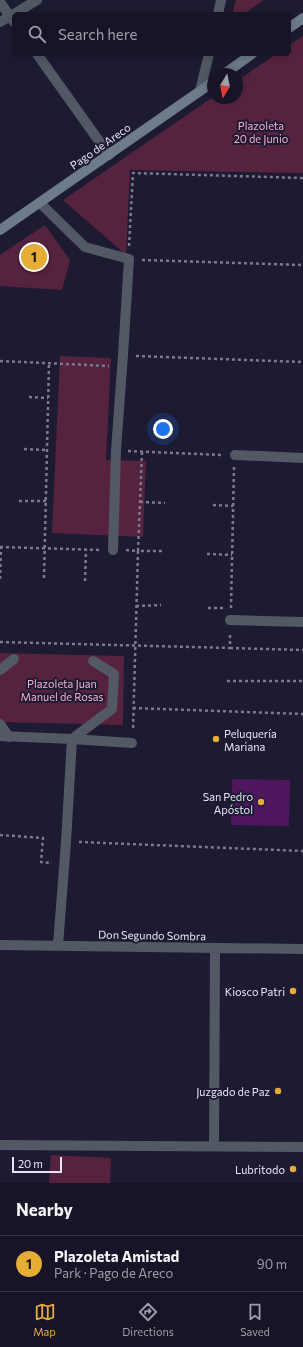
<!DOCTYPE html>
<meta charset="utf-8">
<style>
body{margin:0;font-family:Commissioner,sans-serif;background:#1f1d2e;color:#f1f3f6}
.compass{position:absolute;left:207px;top:68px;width:36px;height:36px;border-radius:50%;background:#161426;box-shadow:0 2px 10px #0003;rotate:190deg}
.scale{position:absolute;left:12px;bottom:10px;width:50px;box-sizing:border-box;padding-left:4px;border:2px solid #e6e5f6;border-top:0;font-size:11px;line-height:14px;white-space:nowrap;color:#e6e5f6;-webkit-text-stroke:3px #1d1b32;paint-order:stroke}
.you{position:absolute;left:163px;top:429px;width:14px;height:14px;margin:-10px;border:3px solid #fff;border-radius:50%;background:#1a73e8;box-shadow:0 0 0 6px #1a73e833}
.badge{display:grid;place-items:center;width:26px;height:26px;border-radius:50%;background:#e6ac36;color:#111;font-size:13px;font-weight:700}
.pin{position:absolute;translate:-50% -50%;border:2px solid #fff;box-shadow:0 1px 4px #0006}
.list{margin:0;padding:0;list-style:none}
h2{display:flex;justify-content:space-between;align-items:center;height:52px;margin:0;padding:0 16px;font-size:17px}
h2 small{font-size:13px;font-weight:400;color:#9e9ea7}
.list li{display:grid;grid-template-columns:26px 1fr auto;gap:12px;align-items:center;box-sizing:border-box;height:56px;padding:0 16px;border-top:1px solid #353343}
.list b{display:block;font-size:15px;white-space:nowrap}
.list p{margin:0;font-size:13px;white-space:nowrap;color:#9e9ea7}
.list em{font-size:13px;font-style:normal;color:#9e9ea7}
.icon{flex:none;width:22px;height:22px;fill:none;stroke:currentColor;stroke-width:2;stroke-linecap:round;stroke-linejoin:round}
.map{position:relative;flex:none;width:303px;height:1183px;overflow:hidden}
.search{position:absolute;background:#161426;box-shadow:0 2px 10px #0003;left:12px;right:12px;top:12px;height:44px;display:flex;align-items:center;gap:10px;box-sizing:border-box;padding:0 14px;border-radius:6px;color:#9e9ea7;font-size:15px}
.sheet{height:108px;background:#161426}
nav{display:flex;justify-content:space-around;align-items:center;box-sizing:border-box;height:56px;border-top:1px solid #353343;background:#161426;font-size:11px;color:#9e9ea7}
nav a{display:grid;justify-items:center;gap:2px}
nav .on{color:#e6ac36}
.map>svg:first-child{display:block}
</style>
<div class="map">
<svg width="303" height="1183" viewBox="0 0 303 1183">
<rect width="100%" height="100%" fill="#1d1b32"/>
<path fill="#56233f" d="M 236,0 L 264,0 L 244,14 L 232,14 Z
M 303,36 L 303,173 L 130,170 L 126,255 L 63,200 L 213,97 L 213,98 L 237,98 L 237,81 L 276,54 L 289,54 L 289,45 Z
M 45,225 L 70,260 L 62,290 L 0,286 L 0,255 Z
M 60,356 L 111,358 L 106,460 L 146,461 L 143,537 L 52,533 Z
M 0,653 L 124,656 L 123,725 L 0,722 Z
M 51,1155 L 111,1158 L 110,1183 L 49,1183 Z"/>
<path fill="#4e175e" d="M 232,779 L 290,780 L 289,826 L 231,825 Z"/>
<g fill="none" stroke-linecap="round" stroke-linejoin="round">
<path stroke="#7c7a8e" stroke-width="2.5" stroke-dasharray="3 3" stroke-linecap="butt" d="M 129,246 L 133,173 L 303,178
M 142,260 L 303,265
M 136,356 L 303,362
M 0,361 L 109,366
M 29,397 L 48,398
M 24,449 L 47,450
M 128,451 L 223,455
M 142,452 L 138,551 L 162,551
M 19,501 L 46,501
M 140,502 L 165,503
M 213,505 L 233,506
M 0,547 L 101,550
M 126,550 L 138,551 L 133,730
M 207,554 L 232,555
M 44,578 L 49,363
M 0,579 L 1,547
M 85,581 L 86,550
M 136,606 L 161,605
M 208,608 L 224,608
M 231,608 L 234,467
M 0,642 L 230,648 L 230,633
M 230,648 L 303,650
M 227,681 L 303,681
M 133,708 L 303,714
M 0,835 L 43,838 L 41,862 L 52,863
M 79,842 L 303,851"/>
<path stroke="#525964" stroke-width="10" d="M 40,203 L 85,247 L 129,259 L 123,355 L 116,450 L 113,550
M 230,620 L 303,622
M 0,670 L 14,659
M 0,724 L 9,737
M 72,739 L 112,709 L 114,674 L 93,661"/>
<path stroke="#525964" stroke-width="10" d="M 0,2 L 14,22
M 14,14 L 37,0
M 218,14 L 221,0
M 0,22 L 14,14
M 37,54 L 109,155
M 200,91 L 209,54
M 235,455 L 303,458
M 0,736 L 72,739 L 132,743
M 0,945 L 303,949
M 58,945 L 66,842 L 72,739
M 0,1145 L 303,1147
M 214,1146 L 215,948"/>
<path stroke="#6e7b8b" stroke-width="10" d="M 289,28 L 303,18
M 224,74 L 252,54
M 0,230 L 213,82"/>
</g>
<g fill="#e6ac36" stroke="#1d1b32" stroke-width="1.5">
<circle cx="216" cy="739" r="4"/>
<circle cx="261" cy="802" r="4"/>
<circle cx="293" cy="991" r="4"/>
<circle cx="278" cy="1091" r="4"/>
<circle cx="293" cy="1169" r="4"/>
</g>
<g text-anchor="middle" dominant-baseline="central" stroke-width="4" stroke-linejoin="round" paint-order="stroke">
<g font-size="11" fill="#f5aed1" stroke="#1d1b32">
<text x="261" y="125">Plazoleta<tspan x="261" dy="13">20 de Junio</tspan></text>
<text x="62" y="683">Plazoleta Juan<tspan x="62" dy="13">Manuel de Rosas</tspan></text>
</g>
<g font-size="11" fill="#e6e5f6" stroke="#1d1b32">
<text transform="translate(100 146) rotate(-35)">Pago de Areco</text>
<text transform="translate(152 935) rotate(1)">Don Segundo Sombra</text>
</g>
<g font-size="11" fill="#e6e5f6" stroke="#1d1b32" text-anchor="end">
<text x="224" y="733" text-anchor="start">Peluquería<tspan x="224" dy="13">Mariana</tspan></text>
<text x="253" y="796">San Pedro<tspan x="253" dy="13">Apóstol</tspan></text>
<text x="285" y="991">Kiosco Patri</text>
<text x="270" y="1091">Juzgado de Paz</text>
<text x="285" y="1169">Lubritodo</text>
</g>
</g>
</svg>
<svg class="compass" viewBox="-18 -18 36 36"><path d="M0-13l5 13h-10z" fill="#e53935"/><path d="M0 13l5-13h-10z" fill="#9e9ea7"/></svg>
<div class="scale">20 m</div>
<div class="you"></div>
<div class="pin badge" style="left:34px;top:257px">1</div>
<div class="search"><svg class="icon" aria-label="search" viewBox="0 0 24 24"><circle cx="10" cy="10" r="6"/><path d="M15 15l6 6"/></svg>Search here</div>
</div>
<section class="sheet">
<h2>Nearby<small></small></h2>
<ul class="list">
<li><span class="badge">1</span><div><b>Plazoleta Amistad</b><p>Park · Pago de Areco</p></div><em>90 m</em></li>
</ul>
</section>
<nav>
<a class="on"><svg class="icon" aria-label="map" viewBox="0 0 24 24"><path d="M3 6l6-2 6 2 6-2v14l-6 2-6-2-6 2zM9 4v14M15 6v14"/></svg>Map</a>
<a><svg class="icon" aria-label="directions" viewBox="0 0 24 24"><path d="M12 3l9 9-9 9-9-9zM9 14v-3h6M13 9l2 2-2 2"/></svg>Directions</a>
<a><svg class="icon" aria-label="saved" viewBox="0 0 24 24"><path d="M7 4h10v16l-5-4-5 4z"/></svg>Saved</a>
</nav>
